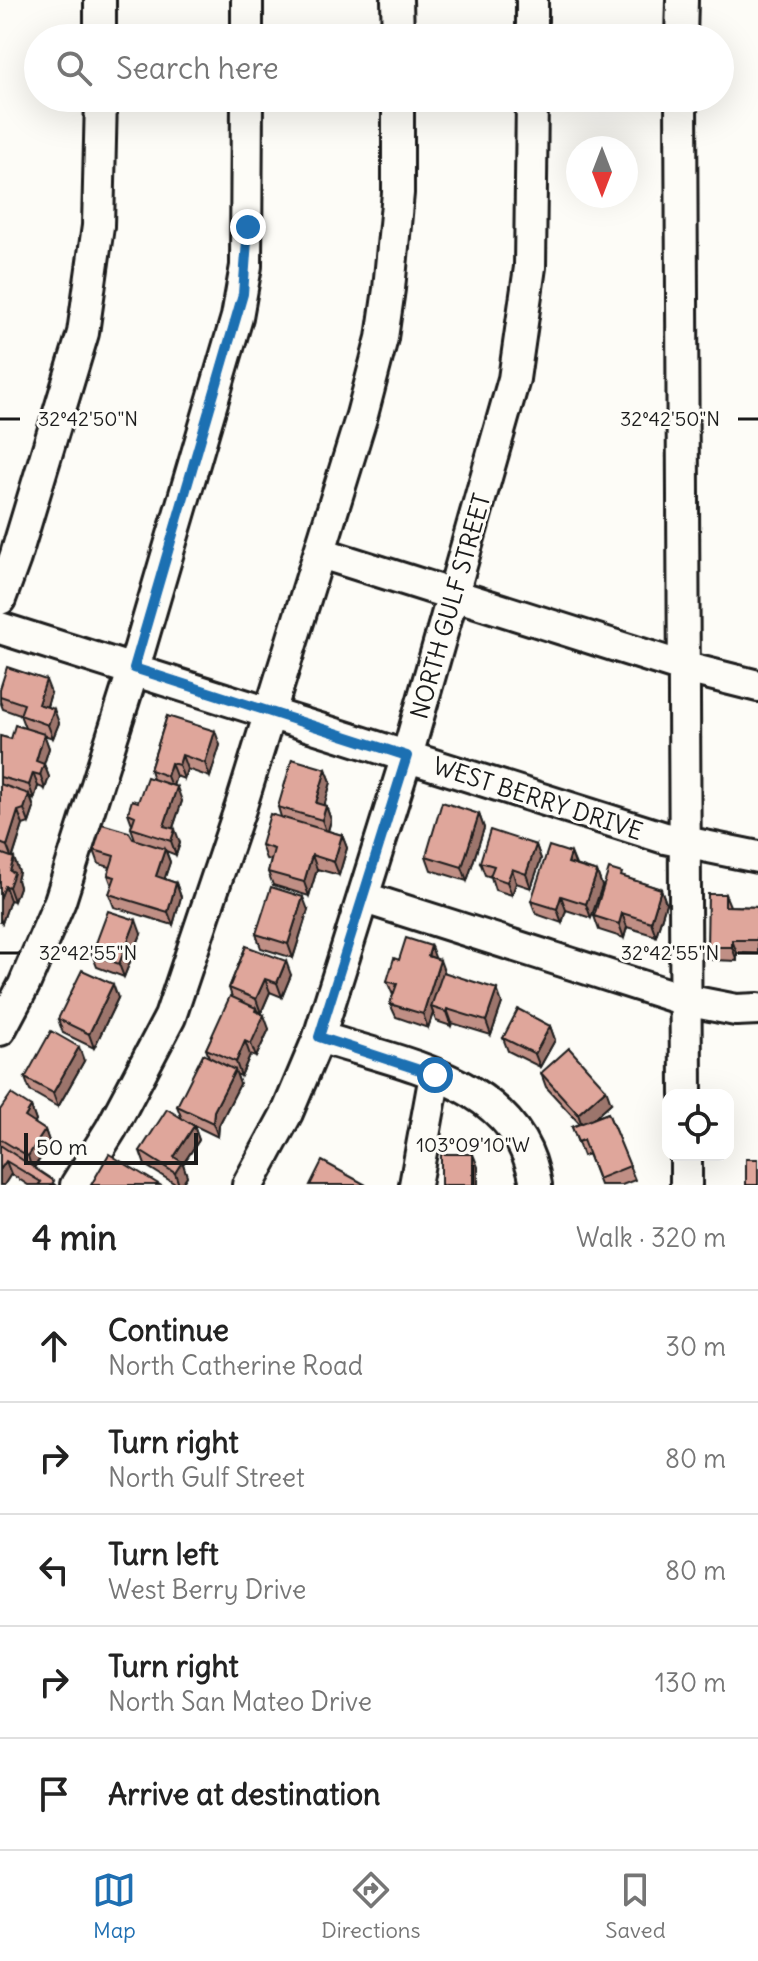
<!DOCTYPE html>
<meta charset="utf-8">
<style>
body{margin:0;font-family:Delius,sans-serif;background:#f6f6f6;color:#222}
.controls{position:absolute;right:24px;bottom:24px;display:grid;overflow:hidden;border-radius:16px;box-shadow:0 8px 32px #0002}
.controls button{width:72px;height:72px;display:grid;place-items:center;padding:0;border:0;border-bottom:2px solid #e0e0e0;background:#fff;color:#222;font:40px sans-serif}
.compass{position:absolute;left:566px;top:136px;width:72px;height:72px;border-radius:50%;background:#fff;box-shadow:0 8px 32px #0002;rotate:180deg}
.scale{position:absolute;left:24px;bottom:20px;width:174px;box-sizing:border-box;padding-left:8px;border:4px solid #1c1c1c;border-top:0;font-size:22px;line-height:28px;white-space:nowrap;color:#1c1c1c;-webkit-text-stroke:6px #fdfcf7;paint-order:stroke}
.stop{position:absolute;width:24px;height:24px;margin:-18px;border:6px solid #1f6fb2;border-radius:50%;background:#fff}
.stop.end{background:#1f6fb2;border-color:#fff;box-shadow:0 2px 8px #0008}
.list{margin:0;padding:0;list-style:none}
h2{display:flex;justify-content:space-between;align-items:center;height:104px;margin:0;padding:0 32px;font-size:34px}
h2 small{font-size:26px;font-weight:400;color:#767676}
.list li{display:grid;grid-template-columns:52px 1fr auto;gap:24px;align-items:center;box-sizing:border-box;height:112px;padding:0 32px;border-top:2px solid #e0e0e0}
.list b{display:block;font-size:30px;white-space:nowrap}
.list p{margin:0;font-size:26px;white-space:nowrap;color:#767676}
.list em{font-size:26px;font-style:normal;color:#767676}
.icon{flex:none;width:44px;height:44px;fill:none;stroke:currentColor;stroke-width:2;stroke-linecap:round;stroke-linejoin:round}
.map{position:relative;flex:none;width:758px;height:1185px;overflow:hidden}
.search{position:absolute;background:#fff;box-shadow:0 8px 32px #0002;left:24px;right:24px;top:24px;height:88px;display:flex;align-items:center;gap:20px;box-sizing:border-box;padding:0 28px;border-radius:44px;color:#767676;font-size:30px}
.sheet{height:664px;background:#fff}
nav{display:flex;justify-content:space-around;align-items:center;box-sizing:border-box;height:112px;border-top:2px solid #e0e0e0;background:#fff;font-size:22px;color:#767676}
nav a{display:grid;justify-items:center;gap:4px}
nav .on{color:#1f6fb2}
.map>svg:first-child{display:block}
</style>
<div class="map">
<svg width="758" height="1185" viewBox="0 0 758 1185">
<rect width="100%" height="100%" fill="#fdfcf7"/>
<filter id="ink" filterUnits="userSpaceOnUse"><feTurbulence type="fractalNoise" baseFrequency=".0125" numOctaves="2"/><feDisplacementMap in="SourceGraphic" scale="16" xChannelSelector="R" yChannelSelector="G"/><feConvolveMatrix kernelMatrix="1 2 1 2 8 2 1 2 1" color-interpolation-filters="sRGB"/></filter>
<g filter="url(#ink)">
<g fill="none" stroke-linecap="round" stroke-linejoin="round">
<g stroke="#1c1c1c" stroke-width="36">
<path id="minor" d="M 100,0 L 100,38
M 247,0 L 247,38
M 397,0 L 398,38
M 532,38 L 532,0
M 681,38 L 682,0
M 681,98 L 686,1095
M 321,553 L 686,668 L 758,686
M 0,599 L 15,558 L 83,333 L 98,226 L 101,98
M 0,628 L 665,838 L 758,857
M 365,898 L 685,1000 L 736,1010 L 758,1009
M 0,1030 L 24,985 L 60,901 L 134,668 L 237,317 L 246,266 L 247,98
M 319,1037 C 402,1064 521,1081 536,1185
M 686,1155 L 686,1185
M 76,1185 L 111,1129 L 170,1017 L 241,806 L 362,415 L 382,338 L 389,289 L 398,193 L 398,98
M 248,1185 L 287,1113 L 319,1037 L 407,756 L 514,379 L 530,267 L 532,98
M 415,1185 L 435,1075"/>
</g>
<use href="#minor" stroke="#fdfcf7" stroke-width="30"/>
</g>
<path fill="#c08f85" stroke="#1c1c1c" stroke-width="2" d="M 0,689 L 51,693 L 47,707 L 59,723 L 53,738 L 44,735 L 49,748 L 44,764 L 49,777 L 45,789 L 38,786 L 34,799 L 31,798 L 34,808 L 29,823 L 23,825 L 13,857 L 19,872 L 17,880 L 19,887 L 14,901 L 10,900 L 2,923 L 0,922 L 0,736 L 11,739 L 25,728 L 20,715 L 3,709 L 0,701 Z
M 167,716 L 220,745 L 210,777 L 187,769 L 184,779 L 176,776 L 173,786 L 182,801 L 173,828 L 180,843 L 176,855 L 166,851 L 170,862 L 164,879 L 176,883 L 181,897 L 173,925 L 114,907 L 109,894 L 112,886 L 108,875 L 110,867 L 99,864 L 94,850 L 133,839 L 135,839 L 131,828 L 132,824 L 128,813 L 138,802 L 153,779 L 150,770 Z
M 326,769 L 331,782 L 324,806 L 326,806 L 331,820 L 328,831 L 342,835 L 347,848 L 339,875 L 317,869 L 309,896 L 273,885 L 268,872 L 271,860 L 266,859 L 261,845 L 281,817 L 278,807 Z
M 479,814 L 484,828 L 467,881 L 431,870 L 426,856 Z
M 536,845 L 541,859 L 531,888 L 516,883 L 512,895 L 495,890 L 491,877 L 485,875 L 480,862 Z
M 571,853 L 576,865 L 597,872 L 602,886 L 591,918 L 566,910 L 562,923 L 536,914 L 531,901 Z
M 623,877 L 661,889 L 666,903 L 656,936 L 627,927 L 624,938 L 599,930 L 594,916 Z
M 725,894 L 730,906 L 758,907 L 758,954 L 737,953 L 737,961 L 712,960 L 707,947 Z
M 308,910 L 293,958 L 261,948 L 256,934 Z
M 141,934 L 124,977 L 97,967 L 92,954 Z
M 246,946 L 291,975 L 282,997 L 270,992 L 261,1013 L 258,1011 L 269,1029 L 256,1057 L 250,1055 L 241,1076 L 236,1074 L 240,1084 L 219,1125 L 218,1137 L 185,1121 L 194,1126 L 199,1140 L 183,1164 L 187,1176 L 181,1185 L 177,1185 L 145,1165 L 140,1151 L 182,1119 L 177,1106 L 209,1057 L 206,1049 L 232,997 L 229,988 Z
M 436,959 L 444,972 L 502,1003 L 491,1035 L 452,1023 L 451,1026 L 436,1021 L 433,1013 L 428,1028 L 396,1017 L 390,1004 L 393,995 L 387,981 L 399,960 Z
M 118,998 L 94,1048 L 63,1033 L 58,1019 Z
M 550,1026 L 555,1040 L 540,1067 L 508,1051 L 503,1038 Z
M 84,1061 L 58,1107 L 30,1091 L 25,1078 Z
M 541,1073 L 611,1103 L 594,1118 L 608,1113 L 635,1180 L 622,1185 L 600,1185 L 588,1154 L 583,1156 L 572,1127 L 580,1124 L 546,1087 Z
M 31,1107 L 36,1121 L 34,1123 L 45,1130 L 50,1144 L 34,1168 L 55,1185 L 28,1185 L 11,1174 L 4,1185 L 0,1185 L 0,1110 Z"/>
<path fill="#9c746c" stroke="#1c1c1c" stroke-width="2" d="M 46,680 L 51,693 L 43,718 L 38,704 Z
M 54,709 L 59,723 L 53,738 L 48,725 Z
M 215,731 L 220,745 L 210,777 L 205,763 Z
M 44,734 L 49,748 L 44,764 L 49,777 L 45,789 L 36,761 Z
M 182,755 L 187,769 L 184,779 L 179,765 Z
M 171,763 L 176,776 L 172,789 L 167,776 Z
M 326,769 L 331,782 L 321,817 L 316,803 Z
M 33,773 L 38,786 L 34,799 L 29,785 Z
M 177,787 L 182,801 L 169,839 L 164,826 Z
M 29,794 L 34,808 L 29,823 L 24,809 Z
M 326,806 L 331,820 L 327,834 L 322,820 Z
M 18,811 L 23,825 L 12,859 L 7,846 Z
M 479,814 L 484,828 L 467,881 L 462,867 Z
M 175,829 L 180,843 L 176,855 L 171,841 Z
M 342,835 L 347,848 L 339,875 L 334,862 Z
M 536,845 L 541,859 L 531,888 L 526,874 Z
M 165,849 L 170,862 L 161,890 L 156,876 Z
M 571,853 L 576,867 L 568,863 Z
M 312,855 L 317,869 L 309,896 L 304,882 Z
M 14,858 L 19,872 L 17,880 L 19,887 L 14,901 L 9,887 L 10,871 Z
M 512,869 L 516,883 L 512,895 L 507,882 Z
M 597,872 L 602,886 L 591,918 L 586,904 Z
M 176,883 L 181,897 L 173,925 L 168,912 Z
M 5,886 L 10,900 L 2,923 L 0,918 L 0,899 Z
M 661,889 L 666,903 L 656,936 L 651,922 Z
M 561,896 L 566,910 L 562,923 L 557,909 Z
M 303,897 L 308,910 L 293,958 L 288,944 Z
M 622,913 L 627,927 L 624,938 L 619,924 Z
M 136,920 L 141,934 L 124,977 L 119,964 Z
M 732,940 L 737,953 L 737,961 L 732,947 Z
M 431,946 L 436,960 L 428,956 Z
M 440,960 L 445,974 L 431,1007 L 433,1013 L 428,1028 L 423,1014 Z
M 286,961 L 291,975 L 282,997 L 277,983 Z
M 265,979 L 270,992 L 261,1013 L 256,999 Z
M 113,984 L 118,998 L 94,1048 L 89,1034 Z
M 497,989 L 502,1003 L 491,1035 L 486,1021 Z
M 256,1008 L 261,1020 L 264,1015 L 269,1029 L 256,1057 L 251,1044 Z
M 447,1009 L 452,1023 L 451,1026 L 446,1012 Z
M 550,1026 L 555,1040 L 540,1067 L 535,1054 Z
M 245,1041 L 250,1055 L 241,1076 L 236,1062 Z
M 79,1047 L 84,1061 L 58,1107 L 53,1093 Z
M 235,1070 L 240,1084 L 219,1125 L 218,1137 L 213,1123 L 214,1111 Z
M 606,1089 L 611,1103 L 583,1128 L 578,1114 Z
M 31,1107 L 36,1121 L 30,1130 L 25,1117 Z
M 194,1126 L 199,1140 L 183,1164 L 187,1176 L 181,1185 L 179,1185 L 175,1173 L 174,1157 Z
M 45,1130 L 50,1144 L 32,1170 L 28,1156 Z
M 473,1154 L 478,1167 L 478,1185 L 473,1185 Z
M 6,1161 L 11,1174 L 4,1185 L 0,1185 L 0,1170 Z"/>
<path fill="#dfa69b" stroke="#1c1c1c" stroke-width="2" d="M 7,667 L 46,680 L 38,704 L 54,709 L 48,725 L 20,715 L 24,704 L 0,696 L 0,689 Z
M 167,716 L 215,731 L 205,763 L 182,755 L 179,765 L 171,763 L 167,776 L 150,770 Z
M 15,725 L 44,734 L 36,761 L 44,764 L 40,775 L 33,773 L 29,785 L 0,777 L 0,736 L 11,739 Z
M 292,759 L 326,769 L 316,803 L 326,806 L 322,820 L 278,807 Z
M 147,777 L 177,787 L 164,826 L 175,829 L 171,841 L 131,828 L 135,816 L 128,813 L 132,800 L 138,802 Z
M 0,784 L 29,794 L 24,809 L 18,811 L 7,846 L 0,843 Z
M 442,802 L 479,814 L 462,867 L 426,856 Z
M 270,814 L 342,835 L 334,862 L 312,855 L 304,882 L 268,872 L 274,849 L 261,845 Z
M 102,824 L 129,832 L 133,839 L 165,849 L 156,876 L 176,883 L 168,912 L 109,894 L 115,877 L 108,875 L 114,856 L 94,850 Z
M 490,830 L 536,845 L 526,874 L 512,869 L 507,882 L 490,876 L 494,866 L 480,862 Z
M 549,846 L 571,853 L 568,863 L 597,872 L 586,904 L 561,896 L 557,909 L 531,901 Z
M 0,853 L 14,858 L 10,871 L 14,873 L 9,887 L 5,886 L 0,899 Z
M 609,869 L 622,873 L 621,876 L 661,889 L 651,922 L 622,913 L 619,924 L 594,916 Z
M 271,887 L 303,897 L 288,944 L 256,934 Z
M 708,894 L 725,894 L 725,906 L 758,907 L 757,940 L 732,940 L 732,947 L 707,947 Z
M 108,911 L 136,920 L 119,964 L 92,954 Z
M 406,938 L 431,946 L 428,956 L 440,960 L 423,1014 L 390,1004 L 397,984 L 387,981 L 394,958 L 399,960 Z
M 246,946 L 286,961 L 277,983 L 265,979 L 256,999 L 229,988 Z
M 82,970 L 113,984 L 89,1034 L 58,1019 Z
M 443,972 L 497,989 L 486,1021 L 447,1009 L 446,1012 L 431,1007 Z
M 230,996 L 256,1008 L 255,1011 L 264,1015 L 251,1044 L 245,1041 L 236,1062 L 206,1049 Z
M 518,1009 L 550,1026 L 535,1054 L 503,1038 Z
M 51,1031 L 79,1047 L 53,1093 L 25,1078 Z
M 569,1048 L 606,1089 L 578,1114 L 541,1073 Z
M 203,1054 L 235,1070 L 214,1111 L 213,1123 L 177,1106 Z
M 11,1094 L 31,1107 L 25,1117 L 45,1130 L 28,1156 L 0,1139 L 0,1110 Z
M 167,1109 L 194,1126 L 174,1157 L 182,1162 L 175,1173 L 140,1151 Z
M 608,1113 L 630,1166 L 598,1179 L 583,1140 L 578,1142 L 572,1127 Z
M 0,1145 L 54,1181 L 51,1185 L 38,1185 L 41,1182 L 6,1161 L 0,1170 Z
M 109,1154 L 160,1185 L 91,1185 Z
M 441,1154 L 473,1154 L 473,1185 L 441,1185 Z
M 746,1159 L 758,1159 L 758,1185 L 746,1185 Z
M 322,1161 L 366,1185 L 310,1185 Z"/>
</g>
<g fill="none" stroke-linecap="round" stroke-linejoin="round" filter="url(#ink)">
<path stroke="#1f6fb2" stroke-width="10" d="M 248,227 L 243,294 L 134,668 L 407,756 L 319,1037 L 435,1075"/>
</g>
<path fill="none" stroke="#1c1c1c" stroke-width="3" d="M 0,419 L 20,419M 738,419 L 758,419M 0,953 L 20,953M 738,953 L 758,953M 473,1165 L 473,1185"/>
<g text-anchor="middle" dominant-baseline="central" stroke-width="6" stroke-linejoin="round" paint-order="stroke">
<g font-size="24" fill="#1c1c1c" stroke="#fdfcf7">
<text transform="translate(450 606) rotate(-74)">NORTH GULF STREET</text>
<text transform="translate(538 798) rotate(18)">WEST BERRY DRIVE</text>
</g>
</g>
<g font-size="20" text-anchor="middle" fill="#1c1c1c" stroke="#fdfcf7" stroke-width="6" stroke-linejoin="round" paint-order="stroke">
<text x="670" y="426">32°42'50"N</text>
<text x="88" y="426">32°42'50"N</text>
<text x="670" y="960">32°42'55"N</text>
<text x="88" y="960">32°42'55"N</text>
<text x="473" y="1152">103°09'10"W</text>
</g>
</svg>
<div class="controls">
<button><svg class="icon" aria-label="locate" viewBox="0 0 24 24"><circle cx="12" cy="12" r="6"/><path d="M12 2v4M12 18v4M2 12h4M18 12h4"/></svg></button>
</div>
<svg class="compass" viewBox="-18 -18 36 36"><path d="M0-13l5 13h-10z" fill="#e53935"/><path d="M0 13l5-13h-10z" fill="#767676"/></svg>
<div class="scale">50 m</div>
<div class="stop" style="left:435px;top:1075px"></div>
<div class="stop end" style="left:248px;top:227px"></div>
<div class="search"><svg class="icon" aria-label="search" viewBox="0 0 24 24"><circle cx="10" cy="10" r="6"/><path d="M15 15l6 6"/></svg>Search here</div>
</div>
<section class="sheet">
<h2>4 min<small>Walk · 320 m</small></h2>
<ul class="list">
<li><svg class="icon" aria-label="ahead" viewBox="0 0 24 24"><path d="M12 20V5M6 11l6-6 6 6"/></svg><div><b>Continue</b><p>North Catherine Road</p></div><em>30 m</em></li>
<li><svg class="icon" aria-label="right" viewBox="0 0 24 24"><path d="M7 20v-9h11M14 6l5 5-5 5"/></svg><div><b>Turn right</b><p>North Gulf Street</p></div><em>80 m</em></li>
<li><svg class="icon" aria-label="left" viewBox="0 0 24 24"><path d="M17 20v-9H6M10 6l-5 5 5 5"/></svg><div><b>Turn left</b><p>West Berry Drive</p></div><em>80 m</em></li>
<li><svg class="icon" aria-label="right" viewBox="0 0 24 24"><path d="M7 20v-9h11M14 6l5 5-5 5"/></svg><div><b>Turn right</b><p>North San Mateo Drive</p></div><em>130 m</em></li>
<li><svg class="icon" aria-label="arrive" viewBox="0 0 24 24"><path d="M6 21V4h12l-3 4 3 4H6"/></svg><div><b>Arrive at destination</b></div></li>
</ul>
</section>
<nav>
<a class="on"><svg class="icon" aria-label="map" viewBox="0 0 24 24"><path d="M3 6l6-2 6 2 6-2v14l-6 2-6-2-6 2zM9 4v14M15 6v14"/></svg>Map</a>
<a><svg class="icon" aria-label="directions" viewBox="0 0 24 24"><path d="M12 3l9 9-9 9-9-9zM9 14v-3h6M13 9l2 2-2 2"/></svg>Directions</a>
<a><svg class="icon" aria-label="saved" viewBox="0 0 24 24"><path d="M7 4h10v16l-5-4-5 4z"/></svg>Saved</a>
</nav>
